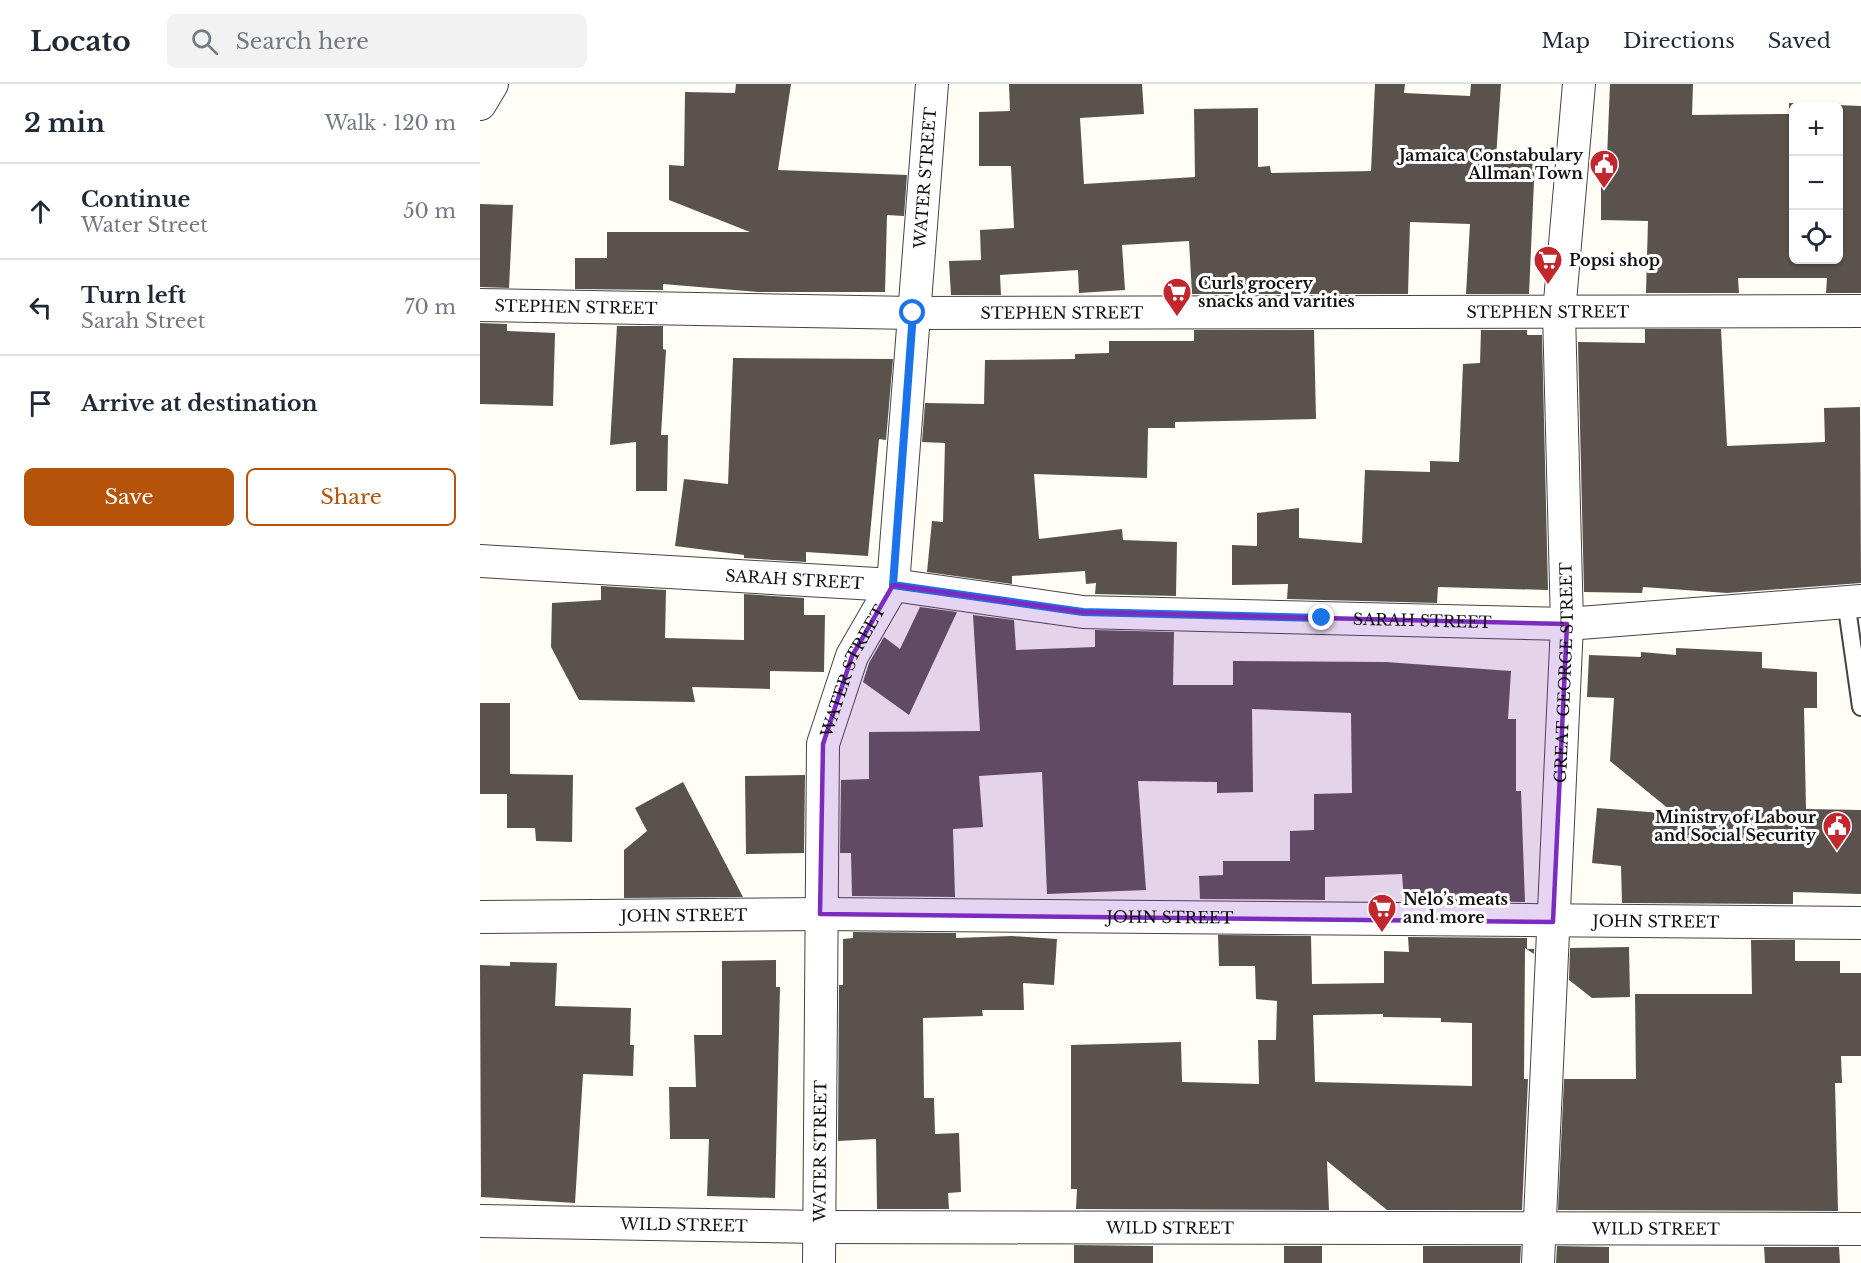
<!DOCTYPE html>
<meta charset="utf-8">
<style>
body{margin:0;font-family:"Libre Baskerville",serif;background:#f2f2f3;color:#1f2937}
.controls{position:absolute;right:18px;top:18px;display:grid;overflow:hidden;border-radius:9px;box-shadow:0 2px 4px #0004}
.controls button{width:54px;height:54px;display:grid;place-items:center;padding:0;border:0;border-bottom:2px solid #e0e1e3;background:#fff;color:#1f2937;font:30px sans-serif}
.stop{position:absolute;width:18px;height:18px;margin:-14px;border:4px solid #1a73e8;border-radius:50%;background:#fff}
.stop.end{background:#1a73e8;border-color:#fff;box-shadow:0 2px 6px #0008}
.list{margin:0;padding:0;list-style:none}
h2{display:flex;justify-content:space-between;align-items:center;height:78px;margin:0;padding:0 24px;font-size:26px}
h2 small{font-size:20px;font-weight:400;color:#747a83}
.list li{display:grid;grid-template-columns:39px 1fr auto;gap:18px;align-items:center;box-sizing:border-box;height:96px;padding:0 24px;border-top:2px solid #e0e1e3}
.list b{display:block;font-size:22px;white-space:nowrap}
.list p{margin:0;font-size:20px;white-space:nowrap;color:#747a83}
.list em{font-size:20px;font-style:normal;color:#747a83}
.actions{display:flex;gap:12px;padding:18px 24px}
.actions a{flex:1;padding:14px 0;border:2px solid #b45309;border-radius:9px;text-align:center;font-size:21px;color:#b45309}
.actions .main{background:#b45309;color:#fff}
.icon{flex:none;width:33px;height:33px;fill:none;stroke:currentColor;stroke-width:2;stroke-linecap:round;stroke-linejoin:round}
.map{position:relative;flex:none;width:1381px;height:1179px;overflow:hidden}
header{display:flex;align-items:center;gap:36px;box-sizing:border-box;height:84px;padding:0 30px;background:#fff;border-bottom:2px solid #e0e1e3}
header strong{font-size:28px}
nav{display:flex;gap:33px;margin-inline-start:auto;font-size:21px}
.search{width:420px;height:54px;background:#f2f2f3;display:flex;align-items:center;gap:15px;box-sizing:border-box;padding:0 21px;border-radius:9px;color:#747a83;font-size:22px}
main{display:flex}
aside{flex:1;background:#fff}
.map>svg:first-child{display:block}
</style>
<header>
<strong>Locato</strong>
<div class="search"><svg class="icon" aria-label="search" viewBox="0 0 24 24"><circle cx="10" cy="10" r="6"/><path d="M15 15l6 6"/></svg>Search here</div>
<nav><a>Map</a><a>Directions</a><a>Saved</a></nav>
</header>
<main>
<aside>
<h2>2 min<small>Walk · 120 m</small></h2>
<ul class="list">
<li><svg class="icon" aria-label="ahead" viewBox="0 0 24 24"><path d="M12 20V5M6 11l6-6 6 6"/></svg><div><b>Continue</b><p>Water Street</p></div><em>50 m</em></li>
<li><svg class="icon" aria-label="left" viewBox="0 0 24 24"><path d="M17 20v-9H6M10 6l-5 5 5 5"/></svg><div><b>Turn left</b><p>Sarah Street</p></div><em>70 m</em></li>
<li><svg class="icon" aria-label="arrive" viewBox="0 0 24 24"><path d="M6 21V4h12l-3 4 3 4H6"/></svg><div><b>Arrive at destination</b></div></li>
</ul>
<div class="actions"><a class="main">Save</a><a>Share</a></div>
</aside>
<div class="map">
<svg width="1381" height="1179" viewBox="0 0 1381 1179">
<rect width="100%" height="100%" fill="#fffdf5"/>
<path fill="#5a524d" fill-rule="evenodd" d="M 256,0 L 311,0 L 298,86 L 427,91 L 424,132 L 407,131 L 405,208 L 278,208 L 183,200 L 183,206 L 95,205 L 95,174 L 127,174 L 127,148 L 270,148 L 189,116 L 189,81 L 204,82 L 205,8 L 255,9 Z
M 529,0 L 662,0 L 664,30 L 600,34 L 604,100 L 715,93 L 714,25 L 778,24 L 778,83 L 790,82 L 791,89 L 891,87 L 895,0 L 925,0 L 924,9 L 990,12 L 991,0 L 1021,0 L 1016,74 L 1055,75 L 1049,210 L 986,210 L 990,140 L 930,138 L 928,210 L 712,210 L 709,157 L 642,161 L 645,206 L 599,209 L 598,186 L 520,191 L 521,211 L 471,211 L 469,177 L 501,176 L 500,146 L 534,144 L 531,82 L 499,82 L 499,28 L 530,27 Z
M 1130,0 L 1213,0 L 1212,31 L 1309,30 L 1309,19 L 1381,22 L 1381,209 L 1346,209 L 1347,194 L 1258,194 L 1259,209 L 1166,209 L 1168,137 L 1121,136 L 1121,99 L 1126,99 ZM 1314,22 L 1359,22 L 1359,176 L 1314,176 Z
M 0,120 L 33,121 L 29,204 L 0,203 Z
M 0,239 L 27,240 L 27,247 L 75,249 L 73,322 L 0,320 Z
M 137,242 L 183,242 L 183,265 L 186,266 L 181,351 L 188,351 L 187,407 L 156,407 L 156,358 L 130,361 Z
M 1165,245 L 1241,245 L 1247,362 L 1345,358 L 1344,324 L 1380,323 L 1381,499 L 1247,509 L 1163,503 L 1162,509 L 1104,508 L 1098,258 L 1165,259 Z
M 714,246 L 834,246 L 836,335 L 695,338 L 695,344 L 668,344 L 667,394 L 554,390 L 559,455 L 642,445 L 643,456 L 697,458 L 696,512 L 615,510 L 616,499 L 606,500 L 605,487 L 532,492 L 532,500 L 447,488 L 452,437 L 463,438 L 465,359 L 442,358 L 445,319 L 504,320 L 505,276 L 595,275 L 595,270 L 629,269 L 629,257 L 714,257 Z
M 1001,246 L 1047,246 L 1047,251 L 1062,251 L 1068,506 L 958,503 L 957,519 L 807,515 L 808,500 L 752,501 L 752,461 L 777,462 L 777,429 L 819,424 L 819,454 L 882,459 L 885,386 L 950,388 L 950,377 L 979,378 L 983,280 L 1000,279 Z
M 253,274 L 413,275 L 406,356 L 399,355 L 388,472 L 326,468 L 326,478 L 264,474 L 264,471 L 195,462 L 204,395 L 248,400 Z
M 121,502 L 186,506 L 185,554 L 264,556 L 264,510 L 324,514 L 324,531 L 345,531 L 344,588 L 290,587 L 290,605 L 212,603 L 215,618 L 99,616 L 71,563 L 72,519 L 121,516 Z
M 440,523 L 477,528 L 429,631 L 383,598 L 389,579 L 404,553 L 420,565 Z
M 493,531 L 534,536 L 536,566 L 615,563 L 615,546 L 694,548 L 693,601 L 753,601 L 753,577 L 906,578 L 1031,587 L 1028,635 L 1036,635 L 1036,707 L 1041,707 L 1045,818 L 924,817 L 922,790 L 845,793 L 845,816 L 720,815 L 719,792 L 743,791 L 743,777 L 810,777 L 810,747 L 834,746 L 834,710 L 872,709 L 871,629 L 772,625 L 773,708 L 737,709 L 737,698 L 658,697 L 666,806 L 567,810 L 562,688 L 499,692 L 503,743 L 473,745 L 475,813 L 372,812 L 371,769 L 360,769 L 361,696 L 389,695 L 389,648 L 500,647 Z
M 1196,564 L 1282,568 L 1282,584 L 1337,588 L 1337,624 L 1324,624 L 1326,725 L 1381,726 L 1381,810 L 1313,808 L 1313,820 L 1142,819 L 1141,782 L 1112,779 L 1117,724 L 1195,730 L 1130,677 L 1134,614 L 1107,613 L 1109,571 L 1161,573 L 1161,568 L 1196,571 Z
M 0,619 L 30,619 L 30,690 L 93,691 L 92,758 L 56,757 L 55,744 L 27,744 L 27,710 L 0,710 Z
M 325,691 L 324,769 L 266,770 L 265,692 Z
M 203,698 L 263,813 L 144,814 L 144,766 L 167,747 L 155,724 Z
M 373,848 L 476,849 L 476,854 L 532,852 L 577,855 L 574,901 L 543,899 L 544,926 L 502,926 L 503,932 L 443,934 L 444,1014 L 454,1014 L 455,1050 L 479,1049 L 481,1108 L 468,1109 L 469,1125 L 397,1125 L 396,1055 L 358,1057 L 359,901 L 363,901 L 363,855 L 373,854 Z
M 738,851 L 831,852 L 832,900 L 904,899 L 904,867 L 929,868 L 928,853 L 1047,854 L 1047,865 L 1054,865 L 1054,870 L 1045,864 L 1044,995 L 1048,995 L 1042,1126 L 907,1126 L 847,1077 L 849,1126 L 596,1125 L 597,1105 L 591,1105 L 591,961 L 701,958 L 702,998 L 779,1000 L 778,956 L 796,956 L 797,917 L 776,915 L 775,882 L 739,882 ZM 903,930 L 903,933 L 961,934 L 961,938 L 992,939 L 992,1002 L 835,998 L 833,931 Z
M 1271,856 L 1315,856 L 1315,877 L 1360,877 L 1360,889 L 1381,889 L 1381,972 L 1361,972 L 1362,999 L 1355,999 L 1358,1127 L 1078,1126 L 1084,995 L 1156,995 L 1155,910 L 1272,910 Z
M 1149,863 L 1150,913 L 1112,914 L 1089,896 L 1090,864 Z
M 296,876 L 296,903 L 300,903 L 295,1114 L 227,1112 L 229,1055 L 190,1055 L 189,1003 L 216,1003 L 214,951 L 242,951 L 242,877 Z
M 30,878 L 77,879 L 75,922 L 151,924 L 150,961 L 154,961 L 153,992 L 103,990 L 95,1119 L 1,1113 L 0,881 L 30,882 Z
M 594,1161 L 673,1162 L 673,1179 L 594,1179 Z
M 804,1162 L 842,1162 L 842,1179 L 804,1179 Z
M 943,1162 L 1041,1162 L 1040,1179 L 943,1179 Z
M 1077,1162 L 1129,1163 L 1129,1179 L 1076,1179 Z
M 1284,1163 L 1359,1163 L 1360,1179 L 1285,1179 Z"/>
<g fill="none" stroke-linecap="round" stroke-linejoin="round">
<g stroke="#444" stroke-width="20">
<path id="lane" d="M 1366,517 L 1381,623"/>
</g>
<g stroke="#444" stroke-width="34">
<g id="street">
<path d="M 0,20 L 12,0"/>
<path id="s1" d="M 0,221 L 433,229 L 1381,227"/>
<path id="s2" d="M 0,477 L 413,501 L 603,528 L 1087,540 L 1381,517"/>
<path id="s3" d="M 0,833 L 340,830 L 1381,839"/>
<path id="s4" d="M 0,1137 L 341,1143 L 1381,1145"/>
<path id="s5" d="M 339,1179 L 343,660 L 372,572 L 413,501 L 452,0"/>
<path id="s6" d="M 1058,1179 L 1087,540 L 1079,229 L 1099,0"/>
</g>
</g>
<use href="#lane" stroke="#fff" stroke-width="16"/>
<use href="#street" stroke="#fff" stroke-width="32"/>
</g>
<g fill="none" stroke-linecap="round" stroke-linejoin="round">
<path stroke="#1a73e8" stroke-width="8" d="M 433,229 L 413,501 L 603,528 L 842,534"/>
</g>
<path fill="#7b2cbf" fill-opacity="0.2" stroke="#7b2cbf" stroke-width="4.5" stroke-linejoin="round" d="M 413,501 L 603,528 L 1087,540 L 1073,838 L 340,830 L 343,660 L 372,572 Z"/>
<defs>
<g id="civic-pin" transform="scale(1.5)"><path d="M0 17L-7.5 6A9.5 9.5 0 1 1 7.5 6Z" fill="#c4262e" stroke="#fff"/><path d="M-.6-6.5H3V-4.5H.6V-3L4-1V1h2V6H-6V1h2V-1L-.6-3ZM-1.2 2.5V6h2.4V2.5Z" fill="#fff"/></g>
<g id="supermarket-pin" transform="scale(1.5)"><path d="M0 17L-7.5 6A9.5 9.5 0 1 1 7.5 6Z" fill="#c4262e" stroke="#fff"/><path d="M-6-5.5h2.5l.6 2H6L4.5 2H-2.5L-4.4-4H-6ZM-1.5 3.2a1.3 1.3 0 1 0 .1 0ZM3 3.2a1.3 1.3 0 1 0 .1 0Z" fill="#fff"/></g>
</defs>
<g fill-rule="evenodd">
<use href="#civic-pin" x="1124" y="80"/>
<use href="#supermarket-pin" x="1068" y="176"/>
<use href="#supermarket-pin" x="697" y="208"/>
<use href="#civic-pin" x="1357" y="742"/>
<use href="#supermarket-pin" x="902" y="824"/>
</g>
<g text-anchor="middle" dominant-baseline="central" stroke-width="6" stroke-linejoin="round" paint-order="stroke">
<g font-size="16" font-weight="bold" fill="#111" stroke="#fff" text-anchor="start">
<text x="1103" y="71" text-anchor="end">Jamaica Constabulary<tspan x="1103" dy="18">Allman Town</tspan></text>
<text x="1089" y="176">Popsi shop</text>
<text x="718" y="199">Curls grocery<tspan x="718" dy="18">snacks and varities</tspan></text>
<text x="1336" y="733" text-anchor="end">Ministry of Labour<tspan x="1336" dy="18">and Social Security</tspan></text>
<text x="923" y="815">Nelo’s meats<tspan x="923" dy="18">and more</tspan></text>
</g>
<g font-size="16" fill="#111" stroke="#fff">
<text stroke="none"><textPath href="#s5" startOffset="1102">WATER STREET</textPath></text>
<text stroke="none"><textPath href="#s1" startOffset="96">STEPHEN STREET</textPath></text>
<text stroke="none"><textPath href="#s1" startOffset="582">STEPHEN STREET</textPath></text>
<text stroke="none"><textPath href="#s1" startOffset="1068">STEPHEN STREET</textPath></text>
<text stroke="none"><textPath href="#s2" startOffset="315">SARAH STREET</textPath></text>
<text stroke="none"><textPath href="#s2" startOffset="945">SARAH STREET</textPath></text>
<text stroke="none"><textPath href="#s5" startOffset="598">WATER STREET</textPath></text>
<text stroke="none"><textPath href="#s6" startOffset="591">GREAT GEORGE STREET</textPath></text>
<text stroke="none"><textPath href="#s3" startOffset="204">JOHN STREET</textPath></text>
<text stroke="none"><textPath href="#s3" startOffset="690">JOHN STREET</textPath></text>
<text stroke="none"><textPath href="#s3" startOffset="1176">JOHN STREET</textPath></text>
<text stroke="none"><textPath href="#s5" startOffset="112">WATER STREET</textPath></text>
<text stroke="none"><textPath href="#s4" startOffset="204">WILD STREET</textPath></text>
<text stroke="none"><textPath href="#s4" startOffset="690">WILD STREET</textPath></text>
<text stroke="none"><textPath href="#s4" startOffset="1176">WILD STREET</textPath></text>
</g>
</g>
</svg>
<div class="controls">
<button>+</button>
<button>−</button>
<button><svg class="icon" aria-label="locate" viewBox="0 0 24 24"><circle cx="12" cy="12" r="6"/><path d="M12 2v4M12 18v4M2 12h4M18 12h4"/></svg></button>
</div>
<div class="stop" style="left:433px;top:229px"></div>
<div class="stop end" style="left:842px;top:534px"></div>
</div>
</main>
